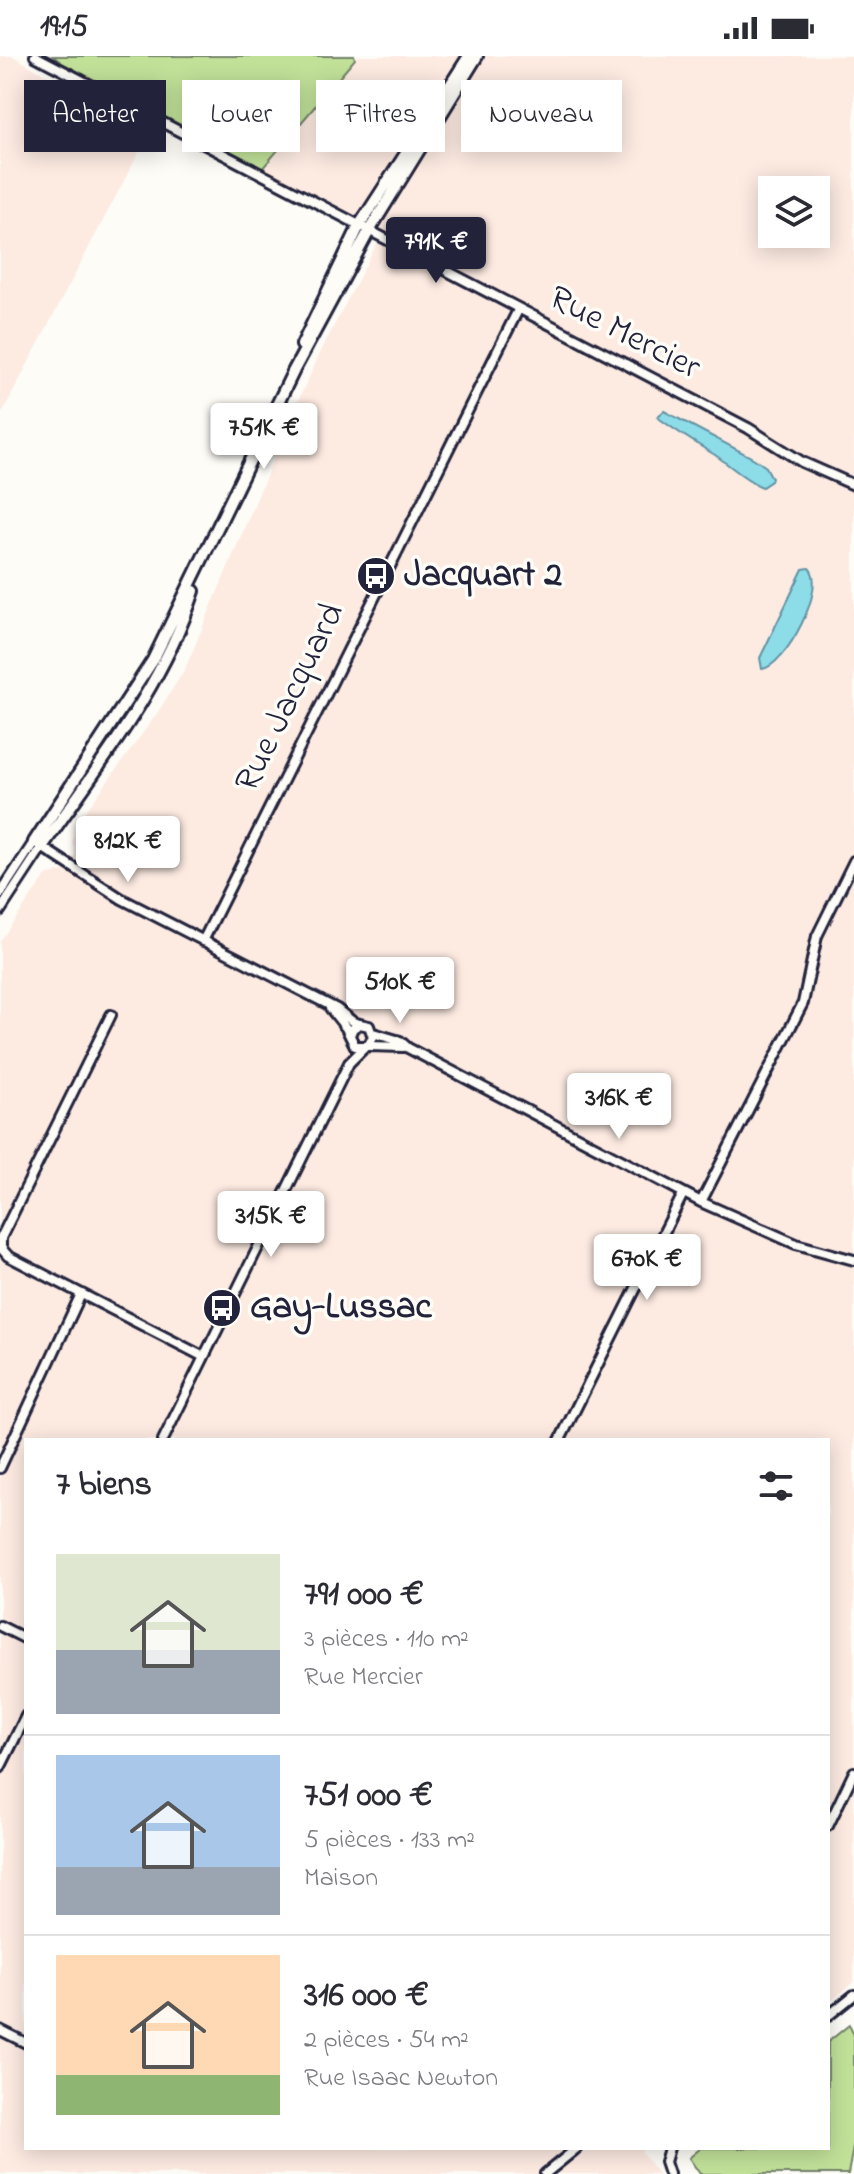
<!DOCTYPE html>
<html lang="fr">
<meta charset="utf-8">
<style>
body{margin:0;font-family:"Indie Flower",sans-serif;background:#f2f2f3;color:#2b2b33;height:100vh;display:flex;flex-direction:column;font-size:30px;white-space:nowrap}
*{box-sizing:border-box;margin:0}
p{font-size:26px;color:#7c7c81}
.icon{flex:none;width:44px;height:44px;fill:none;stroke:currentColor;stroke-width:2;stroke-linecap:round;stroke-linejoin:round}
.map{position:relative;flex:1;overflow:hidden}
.side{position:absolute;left:24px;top:1382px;width:806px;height:712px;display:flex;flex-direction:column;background:#fff;border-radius:0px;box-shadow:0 4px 20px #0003}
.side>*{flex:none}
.top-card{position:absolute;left:24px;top:24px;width:806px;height:72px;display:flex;gap:16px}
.controls{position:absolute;left:758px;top:120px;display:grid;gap:16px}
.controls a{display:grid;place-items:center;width:72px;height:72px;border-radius:0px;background:#fff;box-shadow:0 4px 20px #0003;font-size:40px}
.price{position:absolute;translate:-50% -68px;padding:0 18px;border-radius:8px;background:#fff;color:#222;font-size:26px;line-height:52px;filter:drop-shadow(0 2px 4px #0008)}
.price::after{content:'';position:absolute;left:50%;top:48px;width:24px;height:18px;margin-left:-12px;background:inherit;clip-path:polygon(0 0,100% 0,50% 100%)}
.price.on{background:#22223b;color:#fff}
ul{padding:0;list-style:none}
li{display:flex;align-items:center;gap:24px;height:200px;padding:0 32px}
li+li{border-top:2px solid #e1e1e2}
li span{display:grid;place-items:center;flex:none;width:224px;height:160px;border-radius:0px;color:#555}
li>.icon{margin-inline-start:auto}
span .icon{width:96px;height:96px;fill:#fffc;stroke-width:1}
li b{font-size:34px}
h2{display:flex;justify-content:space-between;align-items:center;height:96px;padding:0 32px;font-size:34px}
.chip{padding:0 28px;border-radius:0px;background:#fff;box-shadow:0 4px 20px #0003;font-size:28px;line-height:72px}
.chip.on{background:#22223b;color:#fff}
.status{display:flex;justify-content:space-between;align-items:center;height:56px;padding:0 40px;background:#fff;direction:ltr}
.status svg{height:22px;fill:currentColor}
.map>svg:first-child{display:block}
.built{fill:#fdebe2;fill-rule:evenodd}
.green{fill:#c1e199;stroke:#72826a;stroke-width:2}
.water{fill:#8ddde9;stroke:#6292a3;stroke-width:2}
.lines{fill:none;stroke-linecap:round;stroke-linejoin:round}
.minor-casing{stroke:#22223b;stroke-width:14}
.major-casing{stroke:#22223b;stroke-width:16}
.minor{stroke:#fdfcf7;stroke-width:8}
.major{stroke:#fdfcf7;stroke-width:10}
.labels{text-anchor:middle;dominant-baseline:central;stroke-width:7;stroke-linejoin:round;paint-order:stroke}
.street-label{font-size:36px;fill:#22223b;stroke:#fdfcf7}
.poi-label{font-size:36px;font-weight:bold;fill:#22223b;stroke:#fdfcf7;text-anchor:start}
</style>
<div class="status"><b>19:15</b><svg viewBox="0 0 49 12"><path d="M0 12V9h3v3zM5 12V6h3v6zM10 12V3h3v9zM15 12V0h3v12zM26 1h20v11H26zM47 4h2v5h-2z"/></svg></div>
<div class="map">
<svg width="854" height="2118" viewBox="0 0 854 2118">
<rect width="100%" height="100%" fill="#fdfcf7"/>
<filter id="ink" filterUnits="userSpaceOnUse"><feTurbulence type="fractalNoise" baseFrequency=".0125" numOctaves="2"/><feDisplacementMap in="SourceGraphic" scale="16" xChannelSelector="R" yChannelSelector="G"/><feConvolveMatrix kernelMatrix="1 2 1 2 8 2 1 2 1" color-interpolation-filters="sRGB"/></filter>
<g filter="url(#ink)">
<!-- built -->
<path class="built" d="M0 0H13L148 79 0 361Z
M354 0H854V1926L828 1948V1384H26V2092H645L641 2095 658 2118H0V885L46 820 63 815 76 798 72 786 78 766 156 659 185 613 297 347 324 289 384 174 262 113 354 3ZM772 134H816V178H772Z"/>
<!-- green -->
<path class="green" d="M53 0H354L355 3 262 113 62 7Z
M849 1969 854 1979V2086L848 2118H700L689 2102 701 2092H828V1986Z"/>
<!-- water -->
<path class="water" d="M664 355 753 402 766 411 772 422 771 425 762 431C744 423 731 410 715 399 695 387 676 375 657 361Z
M809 512C828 530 785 611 762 613L760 602 803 513Z"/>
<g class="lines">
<!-- minor casing -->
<g class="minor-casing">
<path id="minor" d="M35 0 748 372 802 406 854 429
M0 838 34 786 122 843 337 953 353 966 360 968
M0 855 42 791
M203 885 518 254
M330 952 346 972 355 990H368L373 981 369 970 360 968 353 972 350 979
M111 959 1 1182V1192L8 1200 204 1301
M373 977 400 985 408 992 701 1146 796 1188 854 1204
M369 990 403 991
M701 1146 803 947 817 880 854 805
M163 1384 349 1007 364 992
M560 1384 683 1138
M0 1412 81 1238
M0 1570 26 1583
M0 1712 26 1660
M828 1770 854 1716
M828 1960 854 1939
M0 1974 26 1987
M545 2118 577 2092
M669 2118 665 2106 669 2092"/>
</g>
<!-- major casing -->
<g class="major-casing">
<path id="major" d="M302 289 359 170 469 0
M34 786 153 604 294 314 369 175 477 0
M42 791C98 710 163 630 194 535"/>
</g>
<!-- minor -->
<use href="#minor" class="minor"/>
<!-- major -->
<use href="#major" class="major"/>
</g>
</g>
<!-- icons -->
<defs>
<g id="bus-disc" transform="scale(2)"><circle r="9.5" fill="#22223b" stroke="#fdfcf7"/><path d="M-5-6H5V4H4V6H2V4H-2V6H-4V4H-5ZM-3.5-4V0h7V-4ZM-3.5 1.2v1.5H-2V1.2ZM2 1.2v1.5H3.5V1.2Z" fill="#fff"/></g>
</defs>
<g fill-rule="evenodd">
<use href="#bus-disc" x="376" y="520"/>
<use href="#bus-disc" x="222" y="1252"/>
</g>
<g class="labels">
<!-- street labels -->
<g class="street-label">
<text transform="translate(624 278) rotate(27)">Rue Mercier</text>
<text transform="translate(291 642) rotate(-64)">Rue Jacquard</text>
</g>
<!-- poi labels -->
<g class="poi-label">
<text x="404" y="520">Jacquart 2</text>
<text x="250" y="1252">Gay-Lussac</text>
</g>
</g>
</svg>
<div class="controls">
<a><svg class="icon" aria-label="layers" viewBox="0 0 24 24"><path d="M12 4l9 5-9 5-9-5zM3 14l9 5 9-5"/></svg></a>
</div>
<b class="price on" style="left:436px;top:229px">791K €</b>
<b class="price" style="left:264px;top:415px">751K €</b>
<b class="price" style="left:128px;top:828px">812K €</b>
<b class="price" style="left:400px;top:969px">510K €</b>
<b class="price" style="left:619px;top:1085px">316K €</b>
<b class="price" style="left:271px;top:1203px">315K €</b>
<b class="price" style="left:647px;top:1246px">670K €</b>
<div class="top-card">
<a class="chip on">Acheter</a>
<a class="chip">Louer</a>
<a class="chip">Filtres</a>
<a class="chip">Nouveau</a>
</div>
<section class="side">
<h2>7 biens<svg class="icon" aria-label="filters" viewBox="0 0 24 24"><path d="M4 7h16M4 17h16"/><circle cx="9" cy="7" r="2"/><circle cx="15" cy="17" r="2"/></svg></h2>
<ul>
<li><span style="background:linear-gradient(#dfe7d0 60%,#9aa5b1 0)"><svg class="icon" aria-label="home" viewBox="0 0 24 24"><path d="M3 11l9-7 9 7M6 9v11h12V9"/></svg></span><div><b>791 000 €</b><p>3 pièces · 110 m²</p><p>Rue Mercier</p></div></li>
<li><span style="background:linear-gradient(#a9c7e8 70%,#9aa5b1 0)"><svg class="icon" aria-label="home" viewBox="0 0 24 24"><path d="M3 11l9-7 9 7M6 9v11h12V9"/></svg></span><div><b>751 000 €</b><p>5 pièces · 133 m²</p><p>Maison</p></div></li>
<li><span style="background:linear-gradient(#ffd9b3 75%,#8fb573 0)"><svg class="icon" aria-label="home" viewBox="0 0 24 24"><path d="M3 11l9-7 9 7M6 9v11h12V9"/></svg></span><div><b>316 000 €</b><p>2 pièces · 54 m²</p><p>Rue Isaac Newton</p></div></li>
</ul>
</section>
</div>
